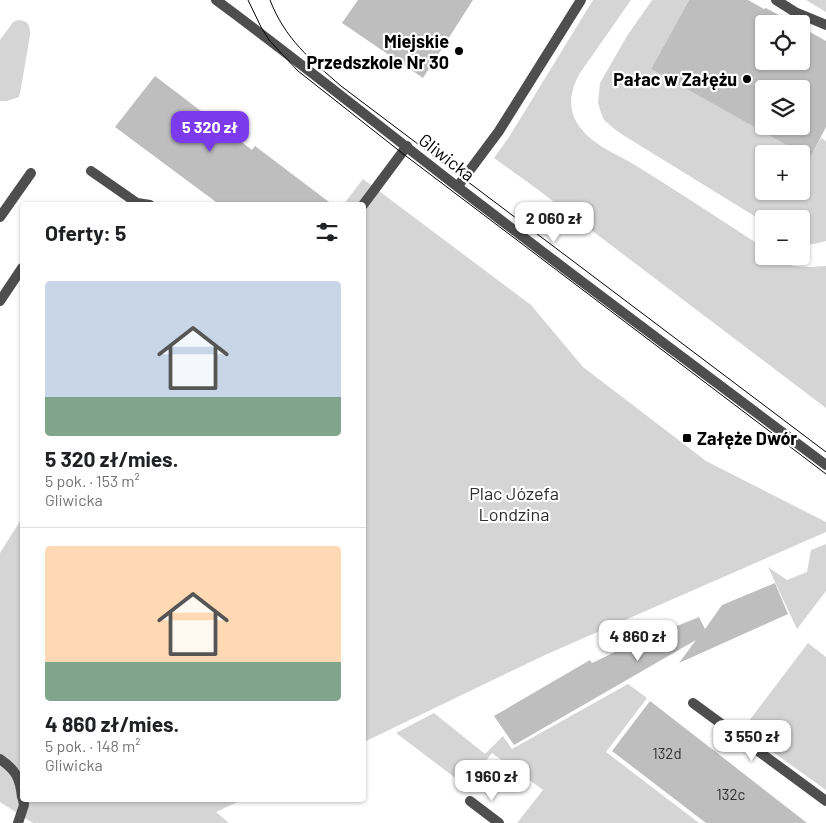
<!DOCTYPE html>
<html lang="pl">
<meta charset="utf-8">
<style>
body{margin:0;font-family:Barlow,sans-serif;background:#f2f2f2;color:#202124;height:100vh;display:flex;flex-direction:column;font-size:19px;white-space:nowrap}
*{box-sizing:border-box;margin:0}
p{font-size:16px;color:#757577}
.icon{flex:none;width:28px;height:28px;fill:none;stroke:currentColor;stroke-width:2;stroke-linecap:round;stroke-linejoin:round}
.map{position:relative;flex:1;overflow:hidden}
.panel{position:absolute;left:20px;top:202px;width:346px;height:600px;display:flex;flex-direction:column;background:#fff;border-radius:5px;box-shadow:0 1px 4px #0004}
.panel>*{flex:none}
.fabs{position:absolute;left:755px;top:15px;display:grid;gap:10px}
.fabs a{display:grid;place-items:center;width:55px;height:55px;border-radius:5px;background:#fff;box-shadow:0 1px 4px #0004;font-size:25px}
.price{position:absolute;translate:-50% -42px;padding:0 11px;border-radius:10px;background:#fff;color:#222;font-size:16px;line-height:32px;filter:drop-shadow(0 1px 2px #0008)}
.price::after{content:'';position:absolute;left:50%;top:30px;width:15px;height:11px;margin-left:-8px;background:inherit;clip-path:polygon(0 0,100% 0,50% 100%)}
.price.on{background:#7c3aed;color:#fff}
ul{padding:0;list-style:none}
li{display:grid;align-content:center;gap:10px;height:265px;padding:0 25px}
li+li{border-top:1px solid #e0e0e0}
li span{display:grid;place-items:center;height:155px;border-radius:5px;color:#555}
li>.icon{margin-inline-start:auto}
span .icon{width:90px;height:90px;fill:#fffc;stroke-width:1}
li b{font-size:21px}
h2{display:flex;justify-content:space-between;align-items:center;height:60px;padding:0 25px;font-size:21px}
.map>svg:first-child{display:block}
.green{fill:#d5d5d5;fill-rule:evenodd}
.building{fill:#bebebe;fill-rule:evenodd}
.lines{fill:none;stroke-linecap:round;stroke-linejoin:round}
.service{stroke:#4e4e4e;stroke-width:10}
.minor{stroke:#4e4e4e;stroke-width:10}
.tertiary{stroke:#4e4e4e;stroke-width:10}
.tram{stroke:#000;stroke-width:1}
.poi-dot{fill:#000;stroke:#fff;stroke-width:2}
.labels{text-anchor:middle;dominant-baseline:central;stroke-width:4.5;stroke-linejoin:round;paint-order:stroke}
.number-label{font-size:15px;fill:#303030}
.poi-label{font-size:18px;font-weight:bold;fill:#000;stroke:#fff;text-anchor:end}
.street-label{font-size:18px;fill:#000;stroke:#fff}
.park-label{font-size:18px;fill:#2c2c2c;stroke:#fff}
</style>
<div class="map">
<svg width="826" height="823" viewBox="0 0 826 823">
<rect width="100%" height="100%" fill="#fff"/>
<!-- green -->
<path class="green" d="M593 0H631L580 73C571 89 567 106 577 123 590 144 615 153 635 165 679 192 721 220 764 248V256H777L793 266 810 267 826 266V408L537 189 494 158 509 137Z
M652 0H689L651 69 810 157 821 138 826 141V241L814 244H801V219H764V222L623 135 612 127 604 120 601 113 598 103 600 83 627 36ZM764 154H801V191H764Z
M806 0H826V12Z
M18 20C28 21 30 24 30 35L21 88 19 97 7 101H0V40L13 22Z
M363 179 531 305 583 367 706 461 826 522V532L545 655 364 742V205H343Z
M22 518V800H242L216 812 229 823H33L0 802V553Z
M826 544V591L797 629 768 567 787 580 807 572 811 550Z
M808 643 826 657V790L742 730Z
M628 684 647 698 606 752 699 823H517L543 790 492 753 466 786 396 733 434 713 485 754 503 736 512 749Z"/>
<!-- building -->
<path class="building" d="M358 0H473L423 78 342 23Z
M689 0H748L764 9 766 8 795 24H764V61H801V27L826 41V127L810 158 651 69ZM764 89H801V126H764Z
M155 76 252 150 255 146 333 205H220L115 127Z
M775 583 788 614 679 663 696 640 514 745 494 716 590 660 592 663 630 645 699 617 705 629 722 605Z
M650 701 721 756 807 823H706L612 751Z"/>
<g class="lines">
<!-- service -->
<path class="service" d="M776 0 795 12 826 25
M91 171 137 203 150 205
M458 186 499 131 581 0
M363 205 407 146
M0 217 31 173
M0 301 22 268
M0 759C16 770 20 778 22 797
M18 823 24 805 23 800"/>
<!-- minor -->
<path class="minor" d="M693 703 826 801
M470 801 499 823"/>
<!-- tertiary -->
<path class="tertiary" d="M216 0C303 64 386 132 472 198 589 288 708 376 826 465"/>
<!-- tram -->
<path class="tram" d="M248 0 261 27 269 40 298 71 402 153 826 474
M270 0C285 39 310 59 341 86L826 452"/>
</g>
<!-- markers -->
<g class="poi-dot">
<circle cx="459" cy="51" r="5"/>
<circle cx="747" cy="79" r="5"/>
<rect x="682" y="433" width="10" height="10" rx="2.5"/>
</g>
<g class="labels">
<!-- number labels -->
<g class="number-label">
<text x="667" y="753">132d</text>
<text x="731" y="794">132c</text>
</g>
<!-- poi labels -->
<g class="poi-label">
<text x="449" y="41">Miejskie<tspan x="449" dy="21">Przedszkole Nr 30</tspan></text>
<text x="737" y="79">Pałac w Załężu</text>
<text x="697" y="438" text-anchor="start">Załęże Dwór</text>
</g>
<!-- street labels -->
<g class="street-label">
<text transform="translate(447 157) rotate(38)">Gliwicka</text>
</g>
<!-- park labels -->
<g class="park-label">
<text x="514" y="493">Plac Józefa<tspan x="514" dy="21">Londzina</tspan></text>
</g>
</g>
</svg>
<div class="fabs">
<a><svg class="icon" aria-label="locate" viewBox="0 0 24 24"><circle cx="12" cy="12" r="6"/><path d="M12 2v4M12 18v4M2 12h4M18 12h4"/></svg></a>
<a><svg class="icon" aria-label="layers" viewBox="0 0 24 24"><path d="M12 4l9 5-9 5-9-5zM3 14l9 5 9-5"/></svg></a>
<a>+</a>
<a>−</a>
</div>
<b class="price on" style="left:210px;top:153px">5 320 zł</b>
<b class="price" style="left:554px;top:244px">2 060 zł</b>
<b class="price" style="left:638px;top:662px">4 860 zł</b>
<b class="price" style="left:752px;top:762px">3 550 zł</b>
<b class="price" style="left:492px;top:802px">1 960 zł</b>
<section class="panel">
<h2>Oferty: 5<svg class="icon" aria-label="filters" viewBox="0 0 24 24"><path d="M4 7h16M4 17h16"/><circle cx="9" cy="7" r="2"/><circle cx="15" cy="17" r="2"/></svg></h2>
<ul>
<li><span style="background:linear-gradient(#c9d6e8 75%,#7fa58c 0)"><svg class="icon" aria-label="home" viewBox="0 0 24 24"><path d="M3 11l9-7 9 7M6 9v11h12V9"/></svg></span><div><b>5 320 zł/mies.</b><p>5 pok. · 153 m²</p><p>Gliwicka</p></div></li>
<li><span style="background:linear-gradient(#ffd9b3 75%,#7fa58c 0)"><svg class="icon" aria-label="home" viewBox="0 0 24 24"><path d="M3 11l9-7 9 7M6 9v11h12V9"/></svg></span><div><b>4 860 zł/mies.</b><p>5 pok. · 148 m²</p><p>Gliwicka</p></div></li>
</ul>
</section>
</div>
